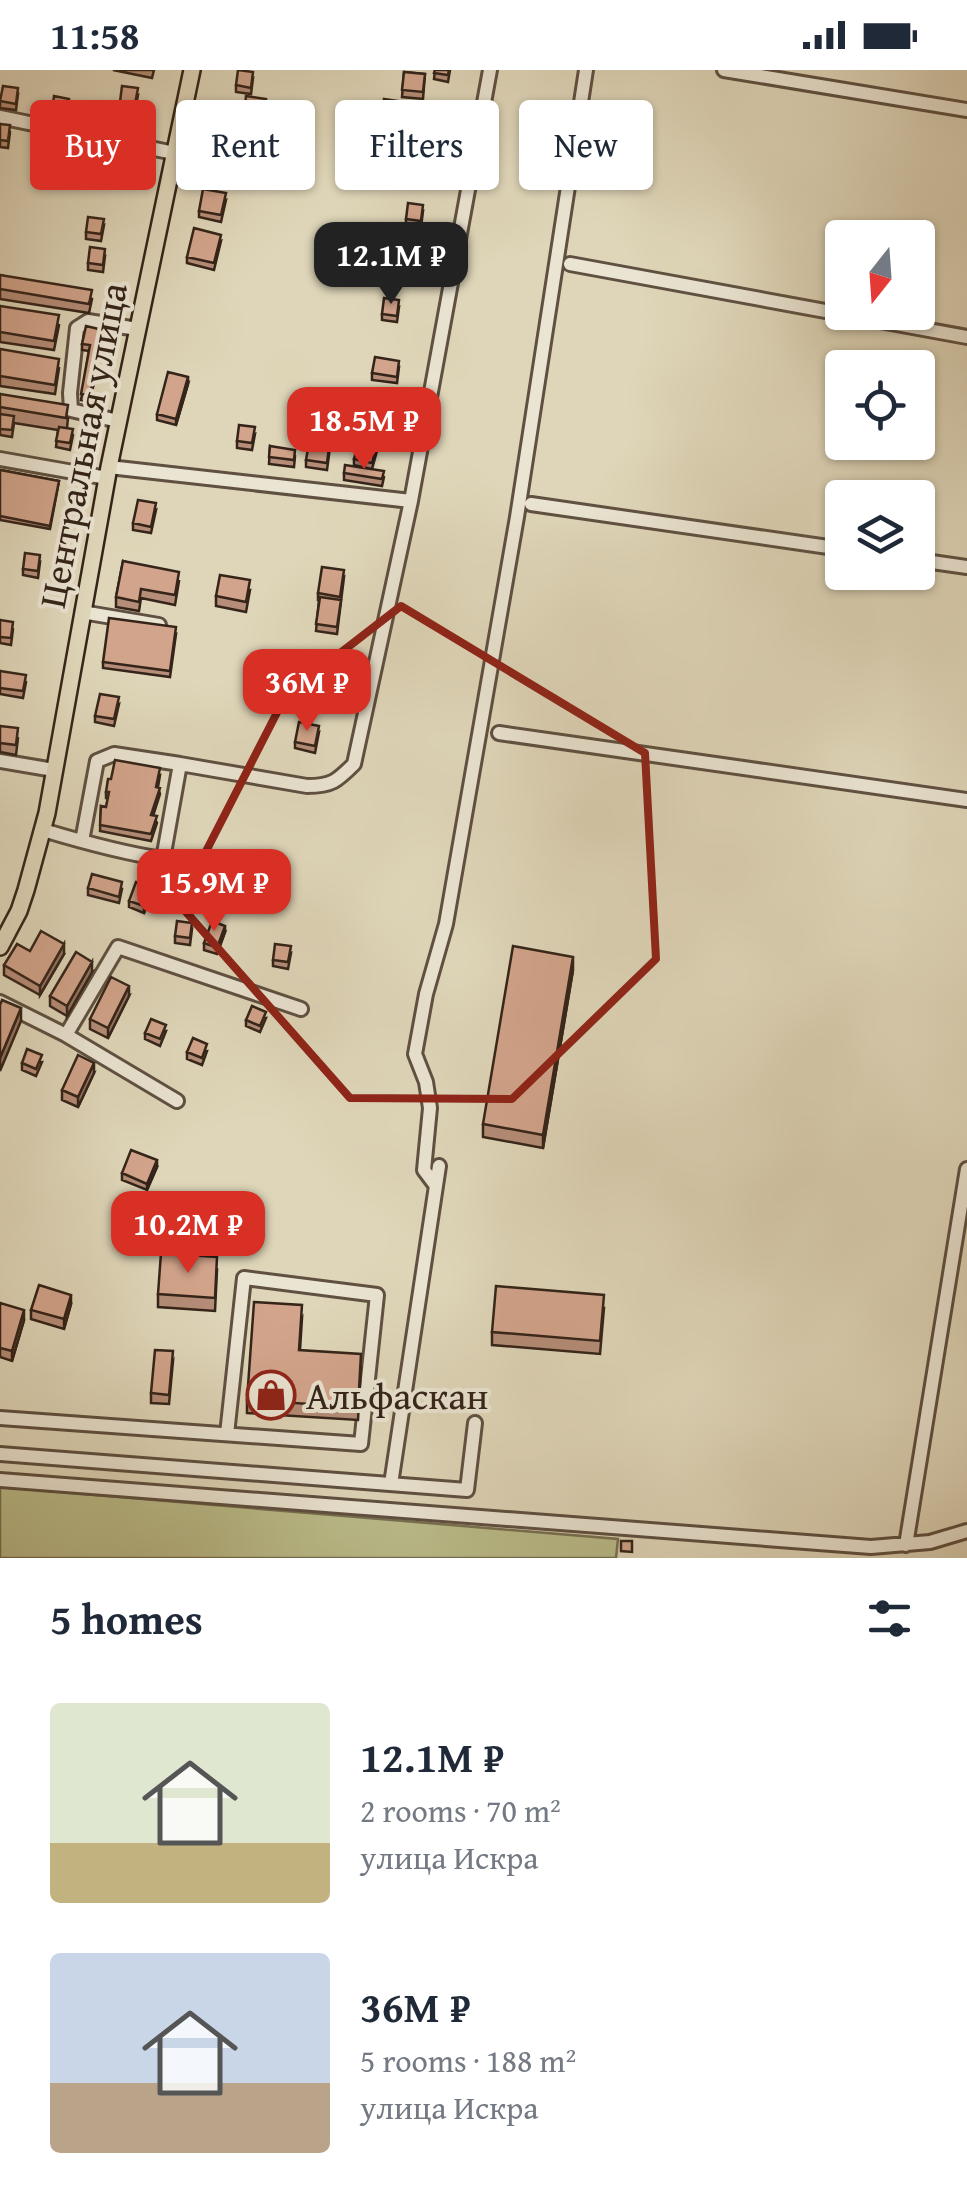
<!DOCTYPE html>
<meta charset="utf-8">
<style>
body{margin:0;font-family:"Gentium Book Plus",serif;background:#f6f6f7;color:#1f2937;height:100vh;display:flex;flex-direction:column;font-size:38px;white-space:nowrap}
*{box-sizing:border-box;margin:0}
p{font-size:32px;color:#747a83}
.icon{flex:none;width:55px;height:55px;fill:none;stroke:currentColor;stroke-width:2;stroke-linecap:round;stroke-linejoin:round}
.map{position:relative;height:1488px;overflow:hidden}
.sheet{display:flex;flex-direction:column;background:#fff;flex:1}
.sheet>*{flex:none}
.top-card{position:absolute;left:30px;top:30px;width:908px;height:90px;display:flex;gap:20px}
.needle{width:65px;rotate:197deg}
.fabs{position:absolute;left:825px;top:150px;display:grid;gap:20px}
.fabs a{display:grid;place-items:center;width:110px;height:110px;border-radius:10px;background:#fff;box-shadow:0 2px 8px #0004;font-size:50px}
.price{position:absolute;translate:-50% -85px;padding:0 22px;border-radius:20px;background:#d93025;color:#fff;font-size:32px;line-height:65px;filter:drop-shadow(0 2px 5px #0008)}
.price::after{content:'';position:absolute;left:50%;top:60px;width:30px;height:22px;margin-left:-15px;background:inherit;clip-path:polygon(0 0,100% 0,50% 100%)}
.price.selected{background:#222;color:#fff}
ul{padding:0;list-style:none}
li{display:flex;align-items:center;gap:30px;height:250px;padding:0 50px}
li span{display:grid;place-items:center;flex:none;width:280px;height:200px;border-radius:10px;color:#555}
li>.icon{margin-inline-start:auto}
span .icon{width:120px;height:120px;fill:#fffc;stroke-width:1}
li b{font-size:42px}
h2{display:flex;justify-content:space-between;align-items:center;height:120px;padding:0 50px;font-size:42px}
.pill{padding:0 35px;border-radius:10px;background:#fff;box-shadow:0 2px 8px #0004;font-size:35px;line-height:90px}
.pill.selected{background:#d93025;color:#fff}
.status{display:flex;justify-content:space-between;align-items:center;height:70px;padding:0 50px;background:#fff;direction:ltr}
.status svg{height:28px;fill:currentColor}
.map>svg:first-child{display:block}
.green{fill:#babc8a;stroke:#777052;stroke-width:2.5}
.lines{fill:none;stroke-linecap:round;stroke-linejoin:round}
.minor-casing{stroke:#5f5041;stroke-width:18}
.major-casing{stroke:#342419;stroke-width:20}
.minor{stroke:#eae4d2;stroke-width:12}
.major{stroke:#dfd6b9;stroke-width:15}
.wall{fill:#b58d78;stroke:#342419;stroke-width:2.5}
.shaded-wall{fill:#937361;stroke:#342419;stroke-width:2.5}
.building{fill:#d2a48b;stroke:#342419;stroke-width:2.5}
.marked{fill:none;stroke:#8f2418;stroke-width:8;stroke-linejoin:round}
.labels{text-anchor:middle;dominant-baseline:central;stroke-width:8;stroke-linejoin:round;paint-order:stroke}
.street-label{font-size:38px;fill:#342419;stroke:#eae4d2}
.poi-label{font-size:38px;fill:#342419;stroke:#eae4d2;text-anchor:start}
</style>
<div class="status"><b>11:58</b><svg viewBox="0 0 49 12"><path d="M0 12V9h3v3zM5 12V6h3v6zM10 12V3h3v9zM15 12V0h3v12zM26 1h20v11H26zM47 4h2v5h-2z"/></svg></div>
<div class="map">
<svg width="967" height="1488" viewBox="0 0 967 1488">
<rect width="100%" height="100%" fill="#dfd6b9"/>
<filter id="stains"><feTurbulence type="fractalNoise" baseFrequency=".002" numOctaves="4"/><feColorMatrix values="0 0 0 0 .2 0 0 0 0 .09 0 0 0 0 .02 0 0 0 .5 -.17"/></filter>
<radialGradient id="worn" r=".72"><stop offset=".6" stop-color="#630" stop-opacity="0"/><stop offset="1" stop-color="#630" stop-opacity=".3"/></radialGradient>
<!-- green -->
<path class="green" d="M0 1417 618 1469 616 1488H0Z"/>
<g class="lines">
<!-- minor casing -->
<g class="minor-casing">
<path id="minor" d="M724 0 967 40
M0 47 174 83
M570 194 967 267
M118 351 71 340 70 323 77 258 88 251 137 259
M0 389 107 408
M109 397 411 431
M531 434 842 479
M918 490 967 497
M82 542 159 555
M499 663 967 730
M0 691 54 700
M180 694 307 716C332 716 337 711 354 694L411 431 490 0
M43 760C83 772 122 783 163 789L180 694 114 684 97 691 82 771
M0 932 66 965 177 1031
M66 965 118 877 301 939
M436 1116 424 1100 430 1038 426 1012 415 984 426 924 446 854 517 447 586 0
M0 1348 361 1374 377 1225 244 1208 227 1364
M0 1384 467 1420 475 1353
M0 1410 871 1477 930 1472 967 1461
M391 1414 439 1096
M906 1475 967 1099"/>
</g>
<!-- major casing -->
<g class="major-casing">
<path id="major" d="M0 877 19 841 26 820 47 743 109 397 192 0"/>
</g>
<!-- minor -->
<use href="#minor" class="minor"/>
<!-- major -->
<use href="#major" class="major"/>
</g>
<!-- wall -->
<path class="wall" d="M113 0H154L152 8Z
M435 0H450L448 12 434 9Z
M404 2 425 4 423 29 402 27Z
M253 8 251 24 236 22V15Z
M18 24 16 40 0 38V31Z
M138 25 135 41 120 38V32Z
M69 35 67 51 52 49V42Z
M266 36 263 56 244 53V47Z
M398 38 394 64 380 61V55Z
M0 54 10 62 8 78 0 77Z
M231 81 229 97 213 95V88Z
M429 96 427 111 412 109V103Z
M117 99 114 115 99 113V106Z
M226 130 221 152 199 147V141Z
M423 141 421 157 406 155V149Z
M104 155 101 171 86 169V162Z
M221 171 214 200 187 193V187Z
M414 185 412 201 397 199V193Z
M105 186 103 202 88 200V193Z
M0 205 92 229 89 243 0 229Z
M0 236 59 255 54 280 0 272Z
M399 237 397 252 382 250V244Z
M103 266 90 332 81 330 89 281 82 280V274Z
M0 279 59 298 55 324 0 316Z
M399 297 397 313 372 310V303Z
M188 314 176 355 157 350V344Z
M0 324 68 348 67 358 73 365 70 380 56 377 58 360 14 353 12 367 0 365Z
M255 364 252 380 237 378V371Z
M270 376 295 386 294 397 269 394Z
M330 377 327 400 306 397V390Z
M377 381 372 399 384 407 382 416 344 410V403L371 399 354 395V389Z
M0 400 59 411 50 459 0 450Z
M156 440 151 463 133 460V453Z
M123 491 179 511 175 535 141 528 139 541 116 537V527Z
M40 492 38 508 23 505V499Z
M344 507 337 564 316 561 319 530H318V523Z
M250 520 246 542 216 536V526Z
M0 550 13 559 11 575 0 573Z
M176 564 170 607 103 598V592Z
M0 601 26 612 23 628 0 624Z
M327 608 324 633 284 629V622Z
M119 634 114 656 95 652V646Z
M0 656 18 668 16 685 0 682Z
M319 662 315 683 295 678V672Z
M160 705 158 717 160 724 153 746 157 753 151 771 100 761 101 736 106 737 108 728H106V722Z
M88 818 122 819 119 833 88 825Z
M151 824 144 843 129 837V831Z
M192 859 190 875 175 873V866Z
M225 862 217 884 204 880V873Z
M30 881 64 884 40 925 4 905V895Z
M291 883 288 899 273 896V890Z
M573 900 543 1078 483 1067V1054Z
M92 902 67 946 50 936V926Z
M129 926 108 968 90 959V949Z
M266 948 260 962 246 956V950Z
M166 961 160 976 145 969V963Z
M207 981 202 995 187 989V982Z
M42 992 36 1006 22 1000V993Z
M94 1003 78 1037 62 1030V1020Z
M157 1097 147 1120 122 1110V1103Z
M217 1200 215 1241 158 1237V1224Z
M0 1233 24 1250 12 1291 0 1287Z
M71 1234 64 1259 31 1249V1240Z
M604 1238 600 1284 492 1275V1262Z
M302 1248 300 1280 361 1297 358 1350 247 1343V1330Z
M173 1291 169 1334 151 1333V1323Z"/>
<!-- shaded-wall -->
<path class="shaded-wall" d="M103 260V266L90 332V325Z
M188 307V314L176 355V349Z
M151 817V824L144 843V836Z
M225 856V862L217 884V878Z
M64 874V884L40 925V916Z
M573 887V900L543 1078V1065Z
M92 892V902L67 946V936Z
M129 916V926L108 968V958Z
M21 938V951L0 1001V988Z
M94 993V1003L78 1037V1027Z
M157 1090V1097L147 1120V1114Z
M71 1225V1234L64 1259V1249Z
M24 1240V1250L12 1291V1281Z"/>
<!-- building -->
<path class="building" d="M238 0 253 2 251 18 236 15Z
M435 0H449L448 5 434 3Z
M404 2 425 4 423 22 402 20Z
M3 16 18 18 16 34 0 31Z
M122 16 138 18 135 34 120 32Z
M54 26 69 29 67 44 52 42Z
M246 26 266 29 263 49 244 47Z
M384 29 398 31 394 57 380 55Z
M0 54 10 55 8 71 0 70Z
M216 73 231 75 229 91 213 88Z
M414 87 429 89 427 105 412 103Z
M101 91 117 93 114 109 99 106Z
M203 119 226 123 221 145 199 141Z
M408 133 423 135 421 151 406 149Z
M88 147 104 149 101 164 86 162Z
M194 158 221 165 214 193 187 187Z
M90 177 105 179 103 195 88 193Z
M399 177 414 179 412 195 397 193Z
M0 205 92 220 89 234 0 219Z
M384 228 399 230 397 246 382 244Z
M0 236 59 245 54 271 0 262Z
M86 256 103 260 90 325 81 324 90 275 82 274Z
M0 279 59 289 55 315 0 306Z
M375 287 399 291 397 307 372 303Z
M168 302 188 307 176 349 157 344Z
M0 324 68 335 66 348 0 337Z
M0 344 14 346 12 360 0 359Z
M239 355 255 357 252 373 237 371Z
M59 357 73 359 70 373 56 371Z
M310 367 330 370 327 393 306 390Z
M359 370 377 374 372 393 354 389Z
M270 376 295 380 294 390 269 387Z
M345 395 384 401 382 409 344 403Z
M0 400 59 411 50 456 0 446Z
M138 430 156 433 151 457 133 453Z
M25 483 40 485 38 501 23 499Z
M123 491 179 502 175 525 141 519 139 532 116 527Z
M322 497 344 500 340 527 318 523Z
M220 505 250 510 246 532 216 526Z
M320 527 341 530 337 557 316 554Z
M109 548 176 557 170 601 103 592Z
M0 550 13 552 11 568 0 567Z
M287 597 327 601 324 627 284 622Z
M0 601 26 605 23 621 0 618Z
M100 624 119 627 114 649 95 646Z
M299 652 319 656 315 676 295 672Z
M0 656 18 658 16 675 0 673Z
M115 690 160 698 156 717 160 718 151 745 157 746 151 764 100 755 101 736 106 737 109 722H106L108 709H111Z
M92 804 122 812 119 827 88 818Z
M136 812 151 817 144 836 129 831Z
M177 851 192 853 190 868 175 866Z
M212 851 225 856 217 878 204 873Z
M41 861 64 874 40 916 4 895 17 874 30 881Z
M275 874 291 876 288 892 273 890Z
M513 876 573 887 543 1065 483 1054Z
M76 882 92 892 67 936 50 926Z
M111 907 129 916 108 958 90 949Z
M2 930 21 938 0 988V935Z
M252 936 266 942 260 956 246 950Z
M151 949 166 955 160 969 145 963Z
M193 968 207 974 202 988 187 982Z
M27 979 42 985 36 999 22 993Z
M78 985 94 993 78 1027 62 1020Z
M131 1080 157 1090 147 1114 122 1103Z
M161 1183 217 1187 215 1228 158 1224Z
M39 1215 71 1225 64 1249 31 1240Z
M496 1216 604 1225 600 1271 492 1262Z
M254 1232 302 1235 299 1280 361 1284 358 1337 247 1330Z
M0 1233 24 1240 12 1281 0 1278Z
M155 1280 173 1281 169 1325 151 1323Z
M621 1471H632V1482L621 1481Z"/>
<!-- marked area -->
<path class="marked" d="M401 536 645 683 656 889 512 1029 350 1028 179 834 286 625Z"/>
<!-- icons -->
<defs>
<g id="shop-ring" transform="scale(2.5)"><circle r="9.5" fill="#eae4d2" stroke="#8f2418" stroke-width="1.5"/><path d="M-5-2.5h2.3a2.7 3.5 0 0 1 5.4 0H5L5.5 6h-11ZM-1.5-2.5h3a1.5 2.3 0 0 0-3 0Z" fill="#8f2418"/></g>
</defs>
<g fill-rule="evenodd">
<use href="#shop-ring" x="271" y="1325"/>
</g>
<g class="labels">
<!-- street labels -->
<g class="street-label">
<text transform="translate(82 375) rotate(-79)">Центральная улица</text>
</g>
<!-- poi labels -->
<g class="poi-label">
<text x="306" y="1325">Альфаскан</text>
</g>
</g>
<rect width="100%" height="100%" filter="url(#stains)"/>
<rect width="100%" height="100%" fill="url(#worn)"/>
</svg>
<div class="fabs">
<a><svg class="needle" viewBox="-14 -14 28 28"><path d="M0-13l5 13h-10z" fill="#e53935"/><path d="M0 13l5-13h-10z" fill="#747a83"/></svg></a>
<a><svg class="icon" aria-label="locate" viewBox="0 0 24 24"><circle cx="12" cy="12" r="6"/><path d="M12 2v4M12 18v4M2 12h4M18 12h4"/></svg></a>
<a><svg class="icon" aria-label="layers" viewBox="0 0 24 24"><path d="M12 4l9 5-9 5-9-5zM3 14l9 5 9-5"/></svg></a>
</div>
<b class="price selected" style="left:391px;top:237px">12.1M ₽</b>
<b class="price" style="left:364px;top:402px">18.5M ₽</b>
<b class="price" style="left:307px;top:664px">36M ₽</b>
<b class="price" style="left:214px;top:864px">15.9M ₽</b>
<b class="price" style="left:188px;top:1206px">10.2M ₽</b>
<div class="top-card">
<a class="pill selected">Buy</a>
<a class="pill">Rent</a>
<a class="pill">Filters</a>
<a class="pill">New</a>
</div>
</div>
<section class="sheet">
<h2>5 homes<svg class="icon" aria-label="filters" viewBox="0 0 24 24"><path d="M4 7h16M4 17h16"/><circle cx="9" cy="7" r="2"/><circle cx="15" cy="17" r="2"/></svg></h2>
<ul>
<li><span style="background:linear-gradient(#dfe7d0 70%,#c2b280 0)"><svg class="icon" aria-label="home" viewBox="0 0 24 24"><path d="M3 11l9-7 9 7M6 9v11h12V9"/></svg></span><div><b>12.1M ₽</b><p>2 rooms · 70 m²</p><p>улица Искра</p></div></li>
<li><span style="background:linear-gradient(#c9d6e8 65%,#b9a48a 0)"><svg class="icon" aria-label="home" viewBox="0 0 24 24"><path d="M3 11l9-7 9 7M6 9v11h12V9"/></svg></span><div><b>36M ₽</b><p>5 rooms · 188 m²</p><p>улица Искра</p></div></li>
</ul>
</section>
